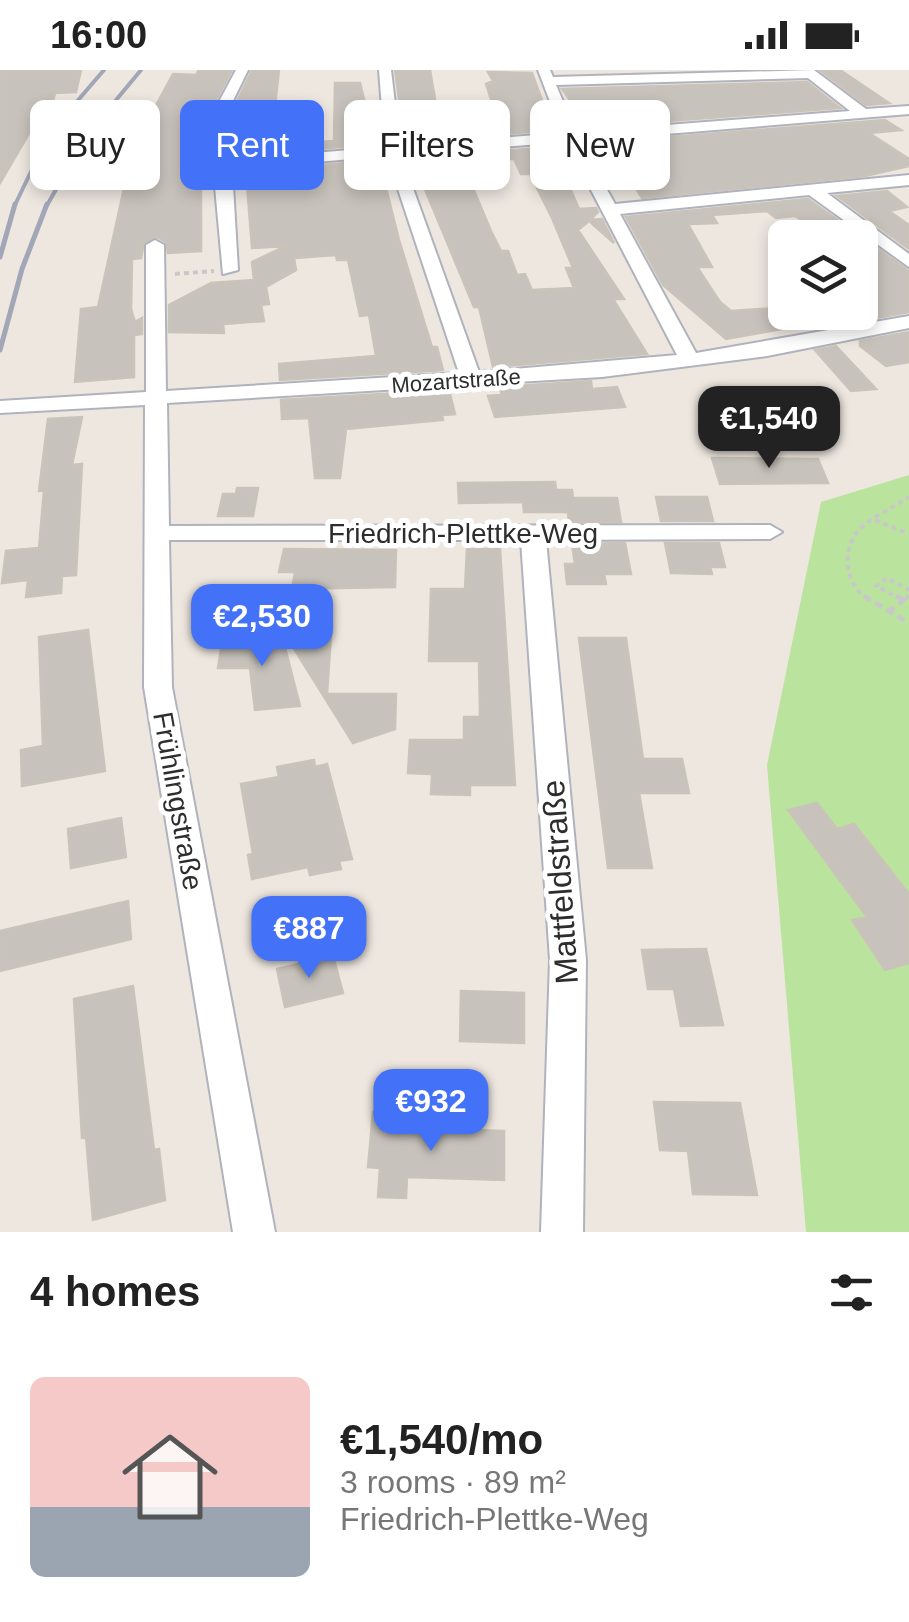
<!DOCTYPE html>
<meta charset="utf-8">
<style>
body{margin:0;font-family:Helvetica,sans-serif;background:#f6f6f6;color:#222;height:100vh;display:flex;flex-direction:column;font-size:38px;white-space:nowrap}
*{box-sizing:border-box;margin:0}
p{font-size:32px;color:#767676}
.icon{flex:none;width:55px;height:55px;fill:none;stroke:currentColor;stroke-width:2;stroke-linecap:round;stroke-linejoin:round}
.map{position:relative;height:1162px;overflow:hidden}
.details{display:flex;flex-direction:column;background:#fff;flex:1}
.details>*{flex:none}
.top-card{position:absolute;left:30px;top:30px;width:850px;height:90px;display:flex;gap:20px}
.buttons{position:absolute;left:768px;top:150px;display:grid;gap:20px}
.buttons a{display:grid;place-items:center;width:110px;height:110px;border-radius:15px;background:#fff;box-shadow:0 5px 15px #0003;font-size:50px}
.price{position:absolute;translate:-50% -85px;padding:0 22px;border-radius:20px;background:#4372f8;color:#fff;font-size:32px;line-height:65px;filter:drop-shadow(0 2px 5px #0008)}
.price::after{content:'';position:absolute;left:50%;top:60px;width:30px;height:22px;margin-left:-15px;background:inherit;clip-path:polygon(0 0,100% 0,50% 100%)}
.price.active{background:#222;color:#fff}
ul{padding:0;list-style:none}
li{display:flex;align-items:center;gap:30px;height:250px;padding:0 30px}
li+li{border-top:2px solid #e0e0e0}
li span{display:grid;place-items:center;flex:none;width:280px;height:200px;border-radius:15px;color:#555}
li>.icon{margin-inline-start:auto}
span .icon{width:120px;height:120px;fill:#fffc;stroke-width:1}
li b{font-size:42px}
h2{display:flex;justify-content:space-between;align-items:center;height:120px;padding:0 30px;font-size:42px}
.chip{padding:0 35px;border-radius:15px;background:#fff;box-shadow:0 5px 15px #0003;font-size:35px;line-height:90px}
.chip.active{background:#4372f8;color:#fff}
.status{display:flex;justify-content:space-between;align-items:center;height:70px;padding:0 50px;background:#fff;direction:ltr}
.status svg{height:28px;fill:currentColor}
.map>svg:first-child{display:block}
.green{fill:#bae49e}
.building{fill:#c7c2bb;stroke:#cac3b9;stroke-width:2.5;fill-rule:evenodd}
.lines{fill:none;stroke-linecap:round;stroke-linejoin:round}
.minor-casing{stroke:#b0b3bd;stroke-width:4}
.path-far1{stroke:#c8c8c8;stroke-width:4;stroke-dasharray:5 4;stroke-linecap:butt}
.path{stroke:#c8c8c8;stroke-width:5;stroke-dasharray:8 5;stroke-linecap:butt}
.minor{fill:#fff;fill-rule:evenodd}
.rail-far1{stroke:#a2a7b7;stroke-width:4}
.rail{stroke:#a2a7b7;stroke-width:5}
.labels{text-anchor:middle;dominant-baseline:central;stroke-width:10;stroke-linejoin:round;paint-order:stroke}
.far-street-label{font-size:22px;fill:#2d2d2d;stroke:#fff}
.street-label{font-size:28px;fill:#2d2d2d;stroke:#fff}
.near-street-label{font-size:32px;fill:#2d2d2d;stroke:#fff}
</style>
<div class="status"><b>16:00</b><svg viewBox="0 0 49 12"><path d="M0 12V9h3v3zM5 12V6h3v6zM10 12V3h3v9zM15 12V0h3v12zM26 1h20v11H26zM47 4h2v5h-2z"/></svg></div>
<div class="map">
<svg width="909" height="1162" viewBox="0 0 909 1162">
<rect width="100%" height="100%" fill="#eee7e0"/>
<!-- green -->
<path class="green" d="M909 405V1162H806L767 695 821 432Z"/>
<!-- building -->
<path class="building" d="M0 0H81L76 22 55 23 49 48H38L0 113Z
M199 0H232L211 39 210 54H204L201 62V181L168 183 166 172 157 167 144 172 141 188 132 189 131 239 135 252 142 248V264L134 265V307L75 312 81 239 98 237 123 123 127 96H120L132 53 147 52 173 4 196 5Z
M252 0H279L272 63 276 82 247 85 242 53 233 54 232 42Z
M395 0H430L441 64 502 62 486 14 493 11 488 2 532 3 553 60 405 72Z
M820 0H840L889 33 866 35Z
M807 12 840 38 589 57 562 19Z
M335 13H360L375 74 319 79V72L334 71Z
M885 50 901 60 869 63 909 89V96L865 106 642 128 607 72Z
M552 77 579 139 596 138 598 142 590 150 602 149 614 173 589 151 578 160 624 229H613L647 284 493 297 479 237H474L412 88ZM514 89 521 104H530L552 148 573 198H566L574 218 532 220 525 204 517 205 508 181H501L491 161 461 90Z
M379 90 399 170 432 277H437L443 300 280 310 279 294 376 286 369 245 360 246 348 190H337L336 185 294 188 296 200 266 217 269 234 261 235 264 251 223 254 224 263 169 262V235L211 213 254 210 252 192 286 176 252 178 246 102Z
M887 121 907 137 889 141 909 155V179L837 126Z
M808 129 909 201V242L860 251V168H830L795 146 776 148 767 141 712 145 717 153 688 154 712 197H697L720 232 731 241 776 238 799 256 726 269 663 215 626 147Z
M909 262V292L886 296 860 276V271Z
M836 276 876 319 851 321 815 280Z
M591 311 592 319 617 317 625 337 495 347 488 326 502 325 499 317Z
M449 320 455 344 442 345 443 350 346 359 340 408H315L309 348 282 349 281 330Z
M82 347 72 395 82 394 76 505 62 506 61 523 26 527 28 510 2 513 6 481 39 478 44 420 39 421 48 349Z
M712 388 818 389 828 413 720 414Z
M555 412 556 420H572L573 428H617L621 452H569L568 442H524L523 432 459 433 458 413Z
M237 418H258L253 446H218L223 424H236Z
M656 427H707L713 451H661Z
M625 473 631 504H604L606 514H567L565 494H575L572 474Z
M665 473H719L725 497H710L712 504 671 503Z
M284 479 396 480 395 517 292 519 295 502H279Z
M467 479H500L515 715H470V725L431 724 432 704 408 703 410 670H464V647H480L479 591H429L431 519H465Z
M88 560 105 701 22 716 21 680 43 676 39 567Z
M331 565 327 624H396L395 659 353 673 286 566Z
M223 566H282L300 636 255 640 250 598H218Z
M579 568H626L643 689H682L689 723H639L652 798H608Z
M314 690 315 697 327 694 352 789 339 791 341 799 310 805 308 797 252 809 248 785 253 784 241 714 279 707 277 697Z
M817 733 837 759 854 754 909 824V893L885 900 852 850 867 847 788 740Z
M121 748 126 787 71 798 68 759Z
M128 831 131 869 0 901V861Z
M706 879 723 955 681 956 674 919H648L642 880Z
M333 886 343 923 285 937 277 899Z
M133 916 154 1080 159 1079 165 1130 93 1150 86 1067 82 1068 74 929Z
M461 921 524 923V973L460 971Z
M654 1032 740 1033 757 1125 693 1124 688 1081 660 1080Z
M373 1042 405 1044 404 1058 504 1061V1110L407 1107 406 1128 378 1127 380 1098 368 1097Z"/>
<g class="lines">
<!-- minor casing -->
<g class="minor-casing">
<path id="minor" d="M236 0H248L228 41 231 90 385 77 379 0H391L400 76 562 63 538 0H550L553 7 814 0 866 39 909 36V44L580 71 615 134 909 105V115L827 123 909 184V197L809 125 620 144 696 283 909 246V258L767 286 602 307 167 333 169 456 770 455 782 462 770 469 546 470 586 890 583 1162H541L550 890 521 470H169L172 617 275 1162H233L144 617 145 335 0 343V331L146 322V175L155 170 164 175 166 321 459 303 387 86 232 99 238 200 223 204 213 95 214 41ZM808 8 850 41 576 62 556 15ZM566 72 677 285 479 302 401 85Z"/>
</g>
<!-- path-far1 -->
<path class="path-far1" d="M175 204 214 201
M875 450 909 464
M868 529C845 515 840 478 861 458 874 446 894 437 909 427
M901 529 876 516 887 508 909 520
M905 529 909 526"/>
<!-- path -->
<path class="path" d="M864 526 909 553
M896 526 904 530
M888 542 909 526"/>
<!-- minor -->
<use href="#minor" class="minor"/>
<!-- rail-far1 -->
<path class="rail-far1" d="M14 137 49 64 104 0
M46 137 87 65 141 0"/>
<!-- rail -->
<path class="rail" d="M0 187 15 134
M0 280 22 199 47 134"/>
</g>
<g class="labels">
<!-- far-street labels -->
<g class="far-street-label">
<text transform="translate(456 311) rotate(-4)">Mozartstraße</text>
</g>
<!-- street labels -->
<g class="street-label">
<text x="463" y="463">Friedrich-Plettke-Weg</text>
<text transform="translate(178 731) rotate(80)">Frühlingstraße</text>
</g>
<!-- near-street labels -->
<g class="near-street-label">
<text transform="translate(560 812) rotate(-94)">Mattfeldstraße</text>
</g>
</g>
</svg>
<div class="buttons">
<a><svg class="icon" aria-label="layers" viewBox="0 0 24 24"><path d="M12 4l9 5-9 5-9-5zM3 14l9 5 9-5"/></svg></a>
</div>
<b class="price active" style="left:769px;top:401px">€1,540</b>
<b class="price" style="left:262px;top:599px">€2,530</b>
<b class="price" style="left:309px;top:911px">€887</b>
<b class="price" style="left:431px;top:1084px">€932</b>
<div class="top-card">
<a class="chip">Buy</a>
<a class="chip active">Rent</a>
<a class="chip">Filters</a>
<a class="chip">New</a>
</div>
</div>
<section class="details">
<h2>4 homes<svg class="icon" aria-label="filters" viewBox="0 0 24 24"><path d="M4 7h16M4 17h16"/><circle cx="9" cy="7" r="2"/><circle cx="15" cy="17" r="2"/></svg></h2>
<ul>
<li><span style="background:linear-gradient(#f6c9c9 65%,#9aa5b1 0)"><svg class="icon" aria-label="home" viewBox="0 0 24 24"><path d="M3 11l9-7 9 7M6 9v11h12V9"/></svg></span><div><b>€1,540/mo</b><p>3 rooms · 89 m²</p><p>Friedrich-Plettke-Weg</p></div></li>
</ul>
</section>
